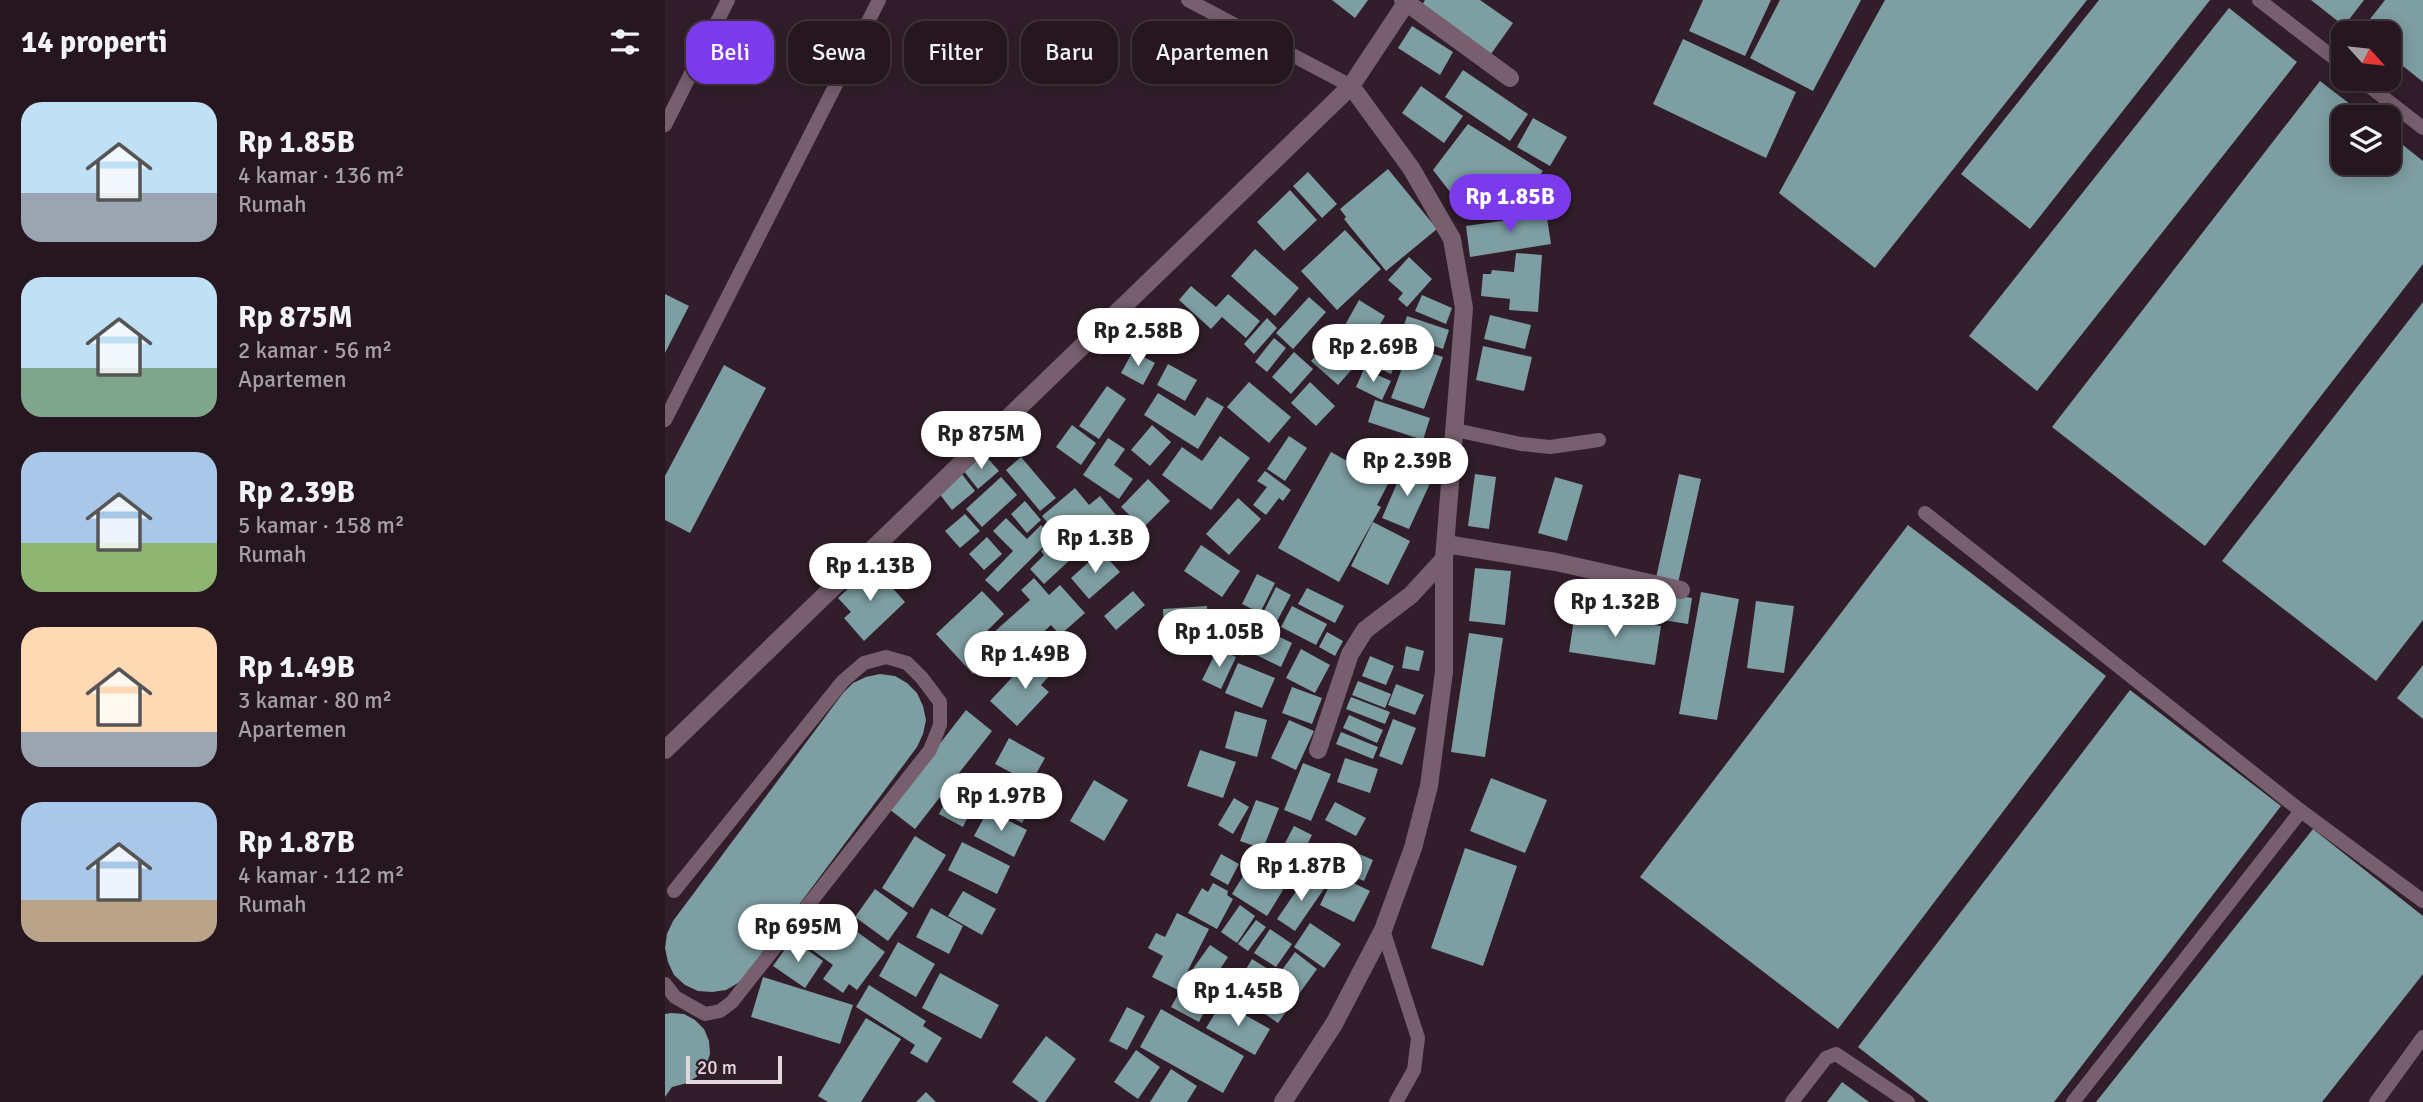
<!DOCTYPE html>
<html lang="id">
<meta charset="utf-8">
<style>
body{margin:0;font-family:Signika,sans-serif;background:#32232d;color:#f1f3f6;height:100vh;display:flex;flex-direction:column;font-size:26px;white-space:nowrap}
*{box-sizing:border-box;margin:0}
p{font-size:23px;color:#a49fa5}
.icon{flex:none;width:38px;height:38px;fill:none;stroke:currentColor;stroke-width:2;stroke-linecap:round;stroke-linejoin:round}
.map{position:relative;flex:1;overflow:hidden}
.details{display:flex;flex-direction:column;background:#261620;width:665px}
.details>*{flex:none}
.top-card{position:absolute;left:21px;top:21px;width:665px;height:63px;display:flex;gap:14px}
.needle{width:46px;rotate:117deg}
.tools{position:absolute;left:1666px;top:21px;display:grid;gap:14px}
.tools a{display:grid;place-items:center;width:70px;height:70px;border-radius:14px;background:#261620;box-shadow:0 4px 18px #0003,0 0 0 2px #42353e;font-size:35px}
.scale{position:absolute;left:21px;bottom:18px;width:96px;box-sizing:border-box;padding-left:7px;border:4px solid #e4d6df;border-top:0;font-size:19px;line-height:24px;white-space:nowrap;color:#e4d6df;-webkit-text-stroke:5px #321e2b;paint-order:stroke}
.price{position:absolute;translate:-50% -60px;padding:0 16px;border-radius:24px;background:#fff;color:#222;font-size:23px;line-height:46px;filter:drop-shadow(0 2px 4px #0008)}
.price::after{content:'';position:absolute;left:50%;top:42px;width:21px;height:16px;margin-left:-10px;background:inherit;clip-path:polygon(0 0,100% 0,50% 100%)}
.price.current{background:#7c3aed;color:#fff}
ul{padding:0;list-style:none}
li{display:flex;align-items:center;gap:21px;height:175px;padding:0 21px}
li span{display:grid;place-items:center;flex:none;width:196px;height:140px;border-radius:21px;color:#555}
li>.icon{margin-inline-start:auto}
span .icon{width:84px;height:84px;fill:#fffc;stroke-width:1}
li b{font-size:30px}
h2{display:flex;justify-content:space-between;align-items:center;height:84px;padding:0 21px;font-size:30px}
.tag{padding:0 24px;border-radius:21px;background:#261620;box-shadow:0 4px 18px #0003,0 0 0 2px #42353e;font-size:24px;line-height:63px}
.tag.current{background:#7c3aed;color:#fff}
main{display:flex;flex:1;min-height:0}
.map>svg:first-child{display:block}
.building{fill:#7d9ea2}
.lines{fill:none;stroke-linecap:round;stroke-linejoin:round}
.lane{stroke:#775f6e;stroke-width:14}
.street{stroke:#775f6e;stroke-width:18}
</style>
<main>
<section class="details">
<h2>14 properti<svg class="icon" aria-label="filters" viewBox="0 0 24 24"><path d="M4 7h16M4 17h16"/><circle cx="9" cy="7" r="2"/><circle cx="15" cy="17" r="2"/></svg></h2>
<ul>
<li><span style="background:linear-gradient(#bfe0f5 65%,#9aa5b1 0)"><svg class="icon" aria-label="home" viewBox="0 0 24 24"><path d="M3 11l9-7 9 7M6 9v11h12V9"/></svg></span><div><b>Rp 1.85B</b><p>4 kamar · 136 m²</p><p>Rumah</p></div></li>
<li><span style="background:linear-gradient(#bfe0f5 65%,#7fa58c 0)"><svg class="icon" aria-label="home" viewBox="0 0 24 24"><path d="M3 11l9-7 9 7M6 9v11h12V9"/></svg></span><div><b>Rp 875M</b><p>2 kamar · 56 m²</p><p>Apartemen</p></div></li>
<li><span style="background:linear-gradient(#a9c7e8 65%,#8fb573 0)"><svg class="icon" aria-label="home" viewBox="0 0 24 24"><path d="M3 11l9-7 9 7M6 9v11h12V9"/></svg></span><div><b>Rp 2.39B</b><p>5 kamar · 158 m²</p><p>Rumah</p></div></li>
<li><span style="background:linear-gradient(#ffd9b3 75%,#9aa5b1 0)"><svg class="icon" aria-label="home" viewBox="0 0 24 24"><path d="M3 11l9-7 9 7M6 9v11h12V9"/></svg></span><div><b>Rp 1.49B</b><p>3 kamar · 80 m²</p><p>Apartemen</p></div></li>
<li><span style="background:linear-gradient(#a9c7e8 70%,#b9a48a 0)"><svg class="icon" aria-label="home" viewBox="0 0 24 24"><path d="M3 11l9-7 9 7M6 9v11h12V9"/></svg></span><div><b>Rp 1.87B</b><p>4 kamar · 112 m²</p><p>Rumah</p></div></li>
</ul>
</section>
<div class="map">
<svg width="1758" height="1102" viewBox="0 0 1758 1102">
<rect width="100%" height="100%" fill="#321e2b"/>
<!-- building -->
<path class="building" d="M667 0H703L690 18Z
M760 0H815L848 23 826 54 757 5Z
M1038 0H1106L1080 56 1024 31Z
M1115 0H1196L1148 91 1085 58Z
M1220 0H1422L1210 268 1114 193Z
M1434 0H1545L1365 229 1296 174Z
M1646 0H1699L1679 26Z
M1720 0H1758V82L1724 55V33H1694Z
M1564 8 1632 62 1372 391 1304 336Z
M747 26 788 52 775 75 733 48Z
M1018 39 1131 92 1101 158 988 104Z
M798 70 863 114 845 141 780 97Z
M1655 81 1702 117H1678V163H1724V134L1758 161V264L1540 546 1387 427Z
M756 86 798 116 779 143 737 113Z
M868 118 902 137 885 166 852 147Z
M803 124 878 171 843 217 826 207 806 219 768 170Z
M723 169 772 229 721 271 679 219 681 217 675 209Z
M643 172 672 204 657 218 628 186Z
M625 190 652 220 619 251 592 222Z
M879 198 886 244 805 257 801 226 872 216 869 200Z
M680 230 716 269 672 310 636 271Z
M590 249 634 288 610 316 566 276Z
M851 253 877 255 873 312 844 310 845 299 816 296 818 274H826L827 270 849 272Z
M744 257 767 279 742 307 733 299 738 293 723 280Z
M526 286 551 307 563 294 595 321 581 338 557 317 546 329 514 300Z
M0 294 24 306 0 353Z
M757 295 787 308 781 324 750 311Z
M644 297 661 312 628 349 611 333Z
M694 300 720 316 701 348 675 334Z
M1758 302V620L1711 681 1557 561Z
M504 315 532 337 518 354 491 332Z
M825 315 866 325 860 349 819 339Z
M742 316 784 330 778 349 736 334Z
M602 318 612 328 589 354 579 344Z
M717 333 741 343 726 374 703 363Z
M670 334 697 358 673 385 646 361Z
M609 338 621 348 602 372 590 362Z
M745 346 778 357 759 409 726 398Z
M818 346 867 357 859 391 811 380Z
M468 351 490 363 478 385 456 373Z
M629 352 648 369 626 394 607 377Z
M503 364 532 380 520 401 492 385Z
M59 365 101 388 25 533 0 520V476Z
M699 369 726 381 717 400 691 387Z
M584 382 626 417 604 443 562 407Z
M645 382 670 406 651 426 626 403Z
M442 386 461 399 434 439 414 426Z
M493 393 530 416 542 397 559 407 533 449 479 415Z
M710 400 765 418 758 440 703 422Z
M407 425 431 443 416 465 391 447Z
M487 425 506 442 485 466 466 450Z
M555 436 585 458 546 510 497 475 517 447 537 461Z
M624 436 642 448 620 481 602 469Z
M443 438 460 449 449 465 468 479 454 499 418 475Z
M666 452 723 484 712 505 716 507 674 582 613 548Z
M318 453 334 471 313 489 298 470Z
M356 457 391 498 375 511 341 470Z
M739 467 767 479 744 529 717 518Z
M600 471 626 490 618 501 614 498 601 515 588 505 602 487 592 481Z
M296 473 310 491 287 510 273 492Z
M810 474 831 477 824 529 803 526Z
M1014 474 1036 479 1013 583 991 578Z
M336 477 352 495 317 527 301 509Z
M890 477 918 485 902 541 873 533Z
M483 479 505 501 478 528 456 507Z
M410 488 424 505 435 496 455 520 410 556 377 516Z
M573 498 596 519 564 555 541 534Z
M360 501 376 520 362 533 346 514Z
M300 514 315 531 295 548 280 531Z
M341 518 362 539 376 525 388 537 333 592 320 580 348 551 328 531Z
M459 521 470 530 451 553 440 543Z
M708 522 745 541 723 585 686 566Z
M1243 525 1441 676 1173 1029 975 877Z
M322 537 337 554 319 570 304 554Z
M389 540 406 559 379 584 365 569 379 555 376 551Z
M536 545 575 571 557 597 519 571Z
M436 551 455 572 424 599 406 578Z
M208 566 240 602 199 641 179 618 186 612 173 598Z
M810 568 846 571 840 625 804 621Z
M592 574 610 583 595 613 577 604Z
M369 578 384 595 395 585 420 613 395 635 386 625 351 657 328 633 365 600 356 590Z
M931 582 1027 598 1023 624 927 609Z
M611 587 626 595 611 623 597 615Z
M642 588 679 606 670 623 633 604Z
M317 591 339 614 311 642 325 658 308 674 271 634Z
M468 591 480 605 451 630 439 616Z
M1036 592 1074 599 1052 720 1014 714Z
M1091 601 1129 606 1119 673 1082 668Z
M542 606 543 628 499 632 498 609Z
M627 606 662 624 651 645 616 627Z
M910 613 996 626 990 665 904 652Z
M570 616 593 627 578 656 555 645Z
M594 627 627 643 616 667 583 651Z
M662 632 678 641 670 656 654 647Z
M804 633 838 638 820 757 786 752Z
M741 646 759 651 754 671 737 668Z
M553 648 571 657 556 689 537 680Z
M636 649 665 665 650 693 621 678Z
M387 651 398 661 376 685 384 692 352 726 325 701 353 671 361 679Z
M705 656 729 666 721 685 697 676Z
M573 663 610 678 597 708 560 693Z
M1758 665V719L1732 698Z
M215 674 230 676 242 683 252 693 258 706 261 720 258 734 252 747 83 973 73 983 61 990 47 992 33 991 20 985 9 975 3 962 0 948 2 934 8 921 178 693 188 683 201 677Z
M693 681 726 694 720 708 687 695Z
M731 684 759 695 750 715 723 705Z
M627 687 657 698 647 724 617 713Z
M1465 690 1616 806 1389 1102H1264L1193 1047Z
M686 697 725 712 720 724 681 709Z
M301 710 327 731 250 829 224 809Z
M570 711 602 720 592 757 560 748Z
M684 715 718 730 712 743 678 728Z
M728 719 751 728 737 765 714 756Z
M624 720 649 731 631 770 606 758Z
M676 732 713 747 708 759 671 744Z
M344 738 380 758 366 783 330 764Z
M535 750 571 762 558 798 522 786Z
M680 758 713 769 705 793 672 782Z
M638 763 666 774 646 821 619 810Z
M341 775 373 793 357 823 324 805Z
M826 778 882 800 860 853 805 831Z
M429 780 463 800 439 841 405 821Z
M286 790 310 802 298 827 274 814Z
M569 798 584 807 568 834 553 825Z
M591 800 614 808 598 849 575 841Z
M670 802 701 818 691 836 660 820Z
M323 810 362 830 349 857 309 836Z
M629 826 647 835 637 855 619 845Z
M1648 829 1758 916V974L1657 1102H1431Z
M250 836 281 855 248 908 217 888Z
M297 842 345 866 332 894 283 870Z
M646 845 673 854 666 876 639 867Z
M611 848 637 861 623 888 597 875Z
M800 848 852 866 818 966 766 948Z
M685 850 708 860 699 881 675 871Z
M556 854 574 864 563 885 545 875Z
M583 868 618 890 602 916 567 894Z
M643 874 661 886 630 931 612 919Z
M670 874 705 891 689 922 655 905Z
M548 883 563 891 562 895 568 899 552 929 523 913 537 888 543 892Z
M210 889 243 913 223 941 190 917Z
M298 891 331 909 317 935 283 916Z
M155 905 220 952 192 990 184 984 178 993 158 979 168 965 131 938Z
M575 905 590 916 572 943 556 932Z
M266 908 298 926 284 954 251 937Z
M512 913 544 929 513 990 487 977 498 956 483 948 491 933 500 937Z
M591 920 601 927 583 951 573 944Z
M645 923 676 944 659 968 629 947Z
M605 929 627 944 611 967 589 953Z
M127 939 158 961 140 988 108 966Z
M233 942 270 964 251 997 214 976Z
M545 945 563 957 546 983 527 970Z
M630 952 652 969 613 1023 590 1007Z
M587 959 606 971 596 989 577 976Z
M561 972 591 989 580 1008 551 991Z
M275 973 334 1005 316 1039 257 1008Z
M98 977 188 1005 175 1044 86 1017Z
M204 985 261 1021 258 1026 277 1038 262 1063 245 1053 250 1045 191 1007Z
M515 991 542 1006 534 1022 506 1007Z
M557 1002 605 1029 590 1055 541 1028Z
M462 1007 480 1016 462 1050 444 1041Z
M496 1009 579 1056 558 1093 475 1047Z
M6 1013 19 1014 30 1020 39 1029 44 1041 45 1054 41 1066 33 1076 22 1083 7 1087 0 1097V1014Z
M201 1018 236 1039 196 1102H163L153 1096Z
M381 1036 411 1059 380 1102H374L347 1082Z
M471 1050 495 1067 473 1099 449 1082Z
M506 1069 532 1086 522 1102H485Z
M1177 1082 1204 1102H1162Z
M261 1092 271 1102H251Z"/>
<g class="lines">
<!-- lane -->
<path class="lane" d="M523 0 686 86
M1594 0 1678 65
M1695 79 1758 128
M0 125 63 0
M0 420 214 0
M790 430 856 444 885 447 934 440
M1260 513 1636 811 1758 901
M718 930 753 1038 749 1070 731 1102
M0 984 10 997 40 1014 55 1011 67 1002 265 750 275 725V702L257 678 242 663 221 657 199 663 178 681 9 891
M1127 1102 1161 1058 1171 1054 1243 1102
M1408 1102 1636 811
M1711 1102 1758 1037"/>
<!-- street -->
<path class="street" d="M738 0 845 78
M781 544 891 562 1016 590
M0 750 686 86 743 0
M653 750 685 654 700 630 746 595 779 559
M618 1102 669 1024 718 930 748 848 764 786 779 672V559L799 308 787 239 746 168 686 86"/>
</g>
</svg>
<div class="tools">
<a><svg class="needle" viewBox="-14 -14 28 28"><path d="M0-13l5 13h-10z" fill="#e53935"/><path d="M0 13l5-13h-10z" fill="#a49fa5"/></svg></a>
<a><svg class="icon" aria-label="layers" viewBox="0 0 24 24"><path d="M12 4l9 5-9 5-9-5zM3 14l9 5 9-5"/></svg></a>
</div>
<div class="scale">20 m</div>
<b class="price current" style="left:845px;top:234px">Rp 1.85B</b>
<b class="price" style="left:473px;top:368px">Rp 2.58B</b>
<b class="price" style="left:708px;top:384px">Rp 2.69B</b>
<b class="price" style="left:316px;top:471px">Rp 875M</b>
<b class="price" style="left:742px;top:498px">Rp 2.39B</b>
<b class="price" style="left:430px;top:575px">Rp 1.3B</b>
<b class="price" style="left:205px;top:603px">Rp 1.13B</b>
<b class="price" style="left:950px;top:639px">Rp 1.32B</b>
<b class="price" style="left:554px;top:669px">Rp 1.05B</b>
<b class="price" style="left:360px;top:691px">Rp 1.49B</b>
<b class="price" style="left:336px;top:833px">Rp 1.97B</b>
<b class="price" style="left:636px;top:903px">Rp 1.87B</b>
<b class="price" style="left:133px;top:964px">Rp 695M</b>
<b class="price" style="left:573px;top:1028px">Rp 1.45B</b>
<div class="top-card">
<a class="tag current">Beli</a>
<a class="tag">Sewa</a>
<a class="tag">Filter</a>
<a class="tag">Baru</a>
<a class="tag">Apartemen</a>
</div>
</div>
</main>
